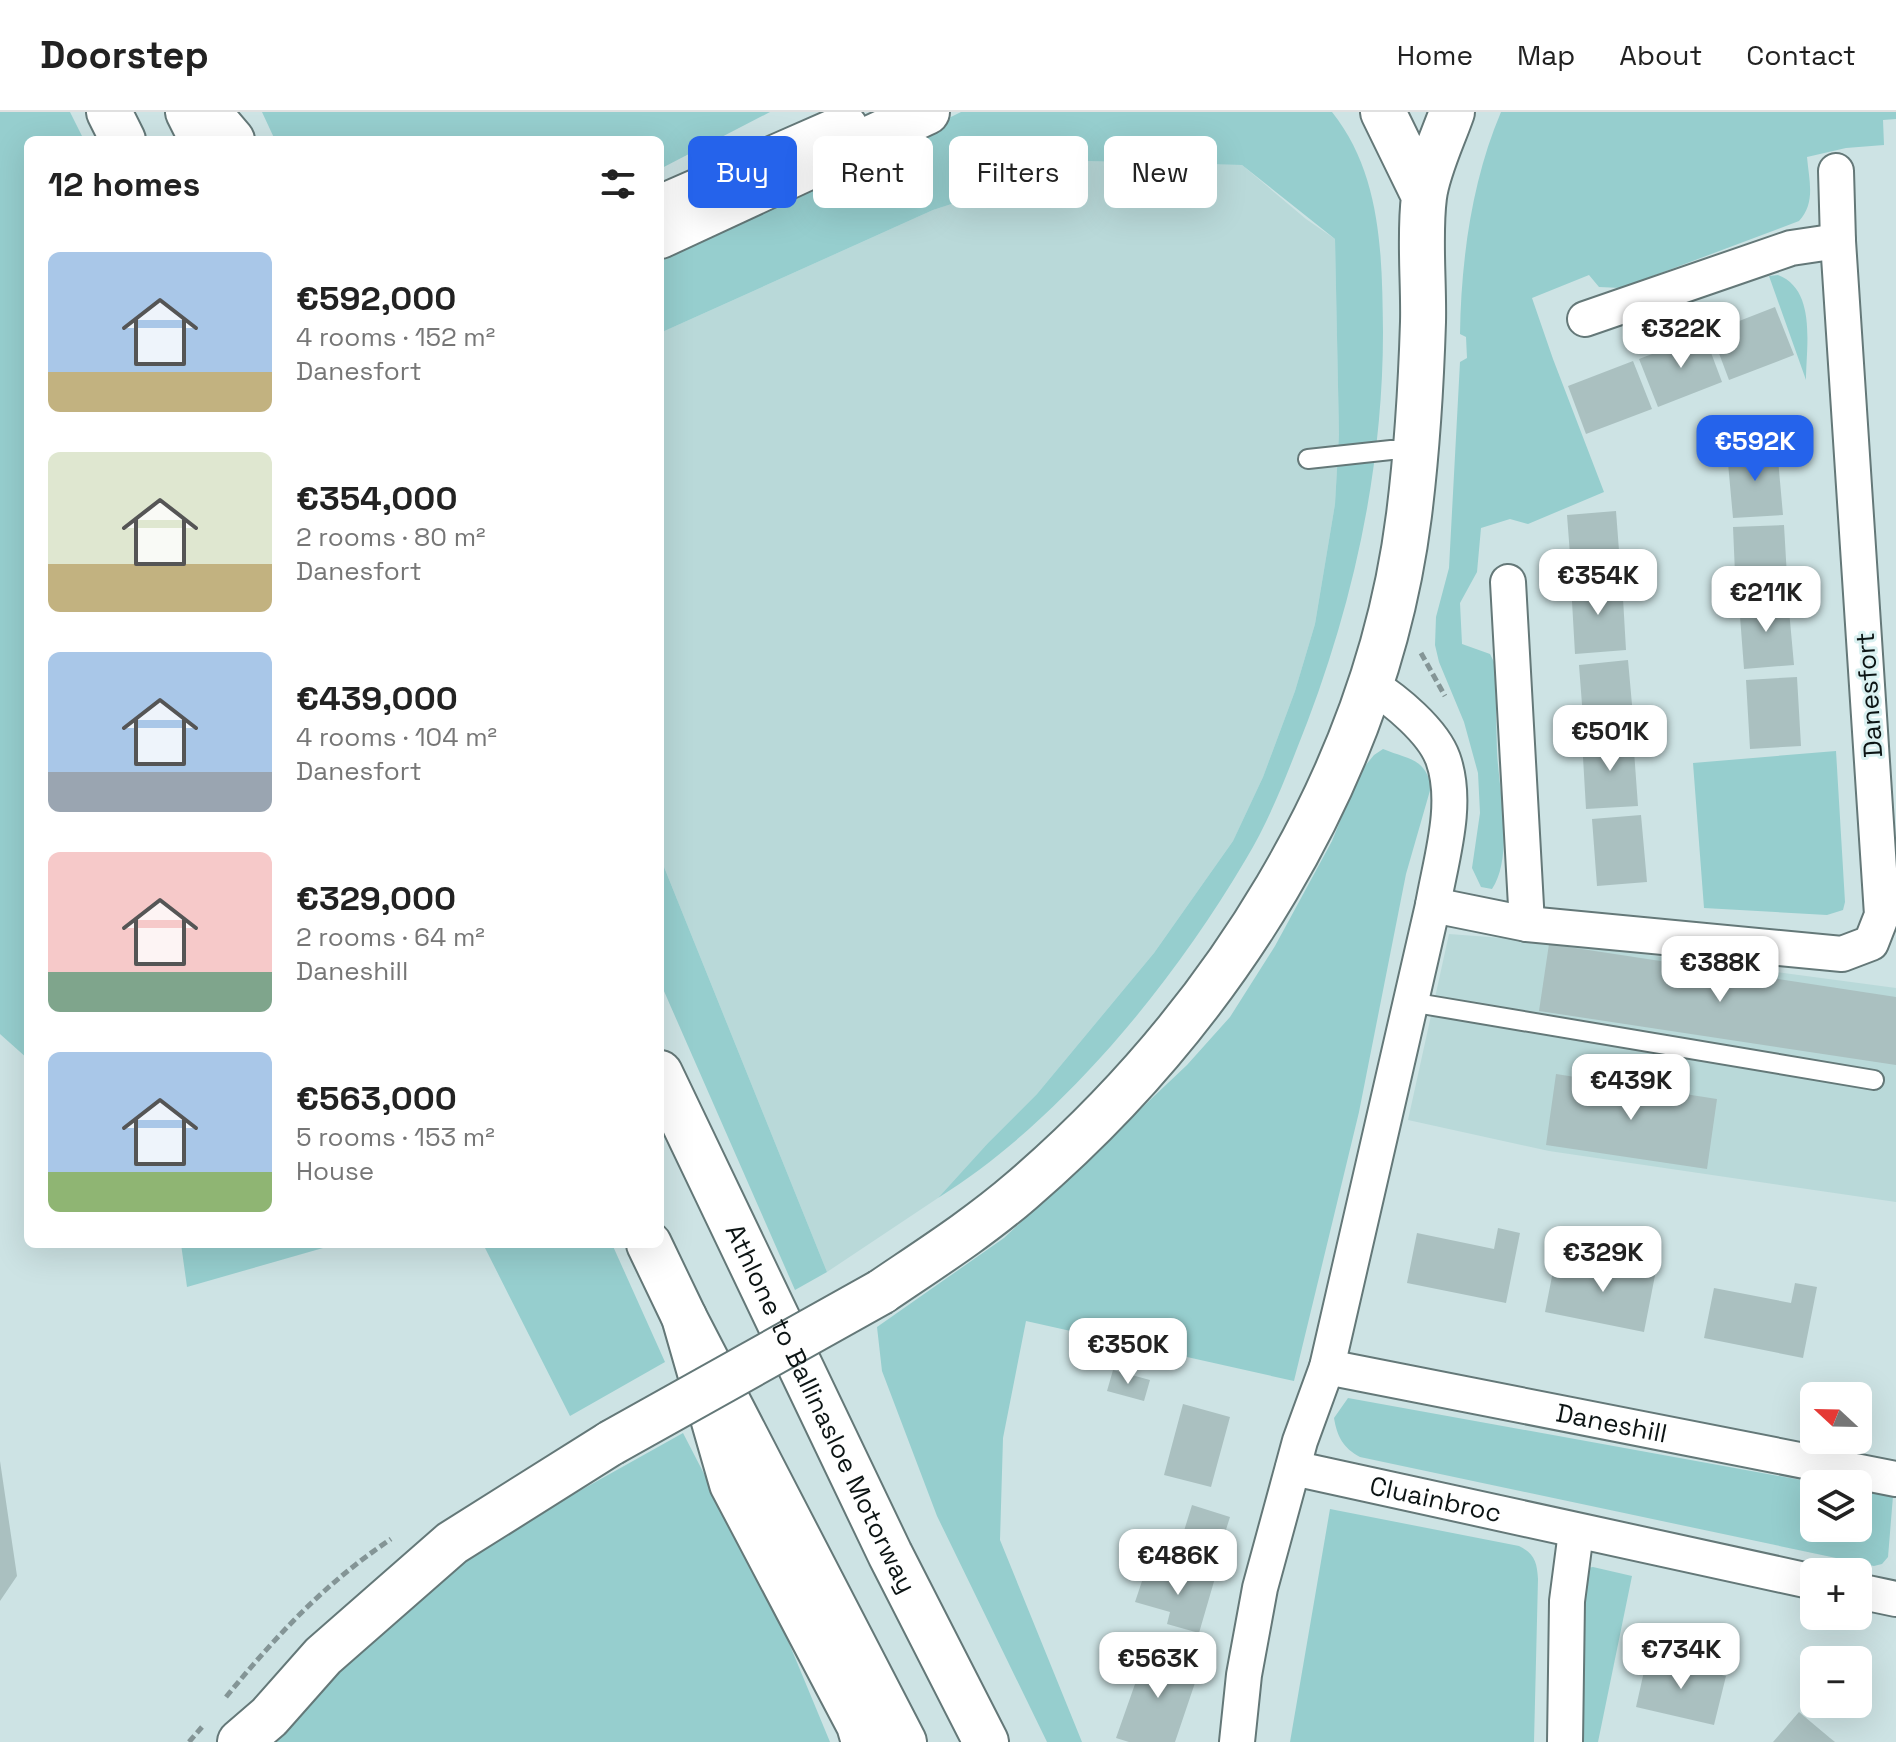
<!DOCTYPE html>
<meta charset="utf-8">
<style>
body{margin:0;font-family:"Space Grotesk",sans-serif;background:#f6f6f6;color:#222;height:100vh;display:flex;flex-direction:column;font-size:30px;white-space:nowrap}
*{box-sizing:border-box;margin:0}
p{font-size:26px;color:#767676}
.icon{flex:none;width:44px;height:44px;fill:none;stroke:currentColor;stroke-width:2;stroke-linecap:round;stroke-linejoin:round}
.map{position:relative;flex:1;overflow:hidden}
.drawer{position:absolute;left:24px;top:24px;width:640px;height:1112px;display:flex;flex-direction:column;background:#fff;border-radius:12px;box-shadow:0 8px 32px #0002}
.drawer>*{flex:none}
.hud{position:absolute;left:688px;top:24px;width:760px;height:72px;display:flex;gap:16px}
.needle{width:52px;rotate:292deg}
.controls{position:absolute;left:1800px;top:1270px;display:grid;gap:16px}
.controls a{display:grid;place-items:center;width:72px;height:72px;border-radius:12px;background:#fff;box-shadow:0 8px 32px #0002;font-size:40px}
.price{position:absolute;translate:-50% -68px;padding:0 18px;border-radius:16px;background:#fff;color:#222;font-size:26px;line-height:52px;filter:drop-shadow(0 2px 4px #0008)}
.price::after{content:'';position:absolute;left:50%;top:48px;width:24px;height:18px;margin-left:-12px;background:inherit;clip-path:polygon(0 0,100% 0,50% 100%)}
.price.selected{background:#2563eb;color:#fff}
ul{padding:0;list-style:none}
li{display:flex;align-items:center;gap:24px;height:200px;padding:0 24px}
li span{display:grid;place-items:center;flex:none;width:224px;height:160px;border-radius:12px;color:#555}
li>.icon{margin-inline-start:auto}
span .icon{width:96px;height:96px;fill:#fffc;stroke-width:1}
li b{font-size:34px}
h2{display:flex;justify-content:space-between;align-items:center;height:96px;padding:0 24px;font-size:34px}
.pill{padding:0 28px;border-radius:12px;background:#fff;box-shadow:0 8px 32px #0002;font-size:28px;line-height:72px}
.pill.selected{background:#2563eb;color:#fff}
header{display:flex;align-items:center;gap:48px;box-sizing:border-box;height:112px;padding:0 40px;background:#fff;border-bottom:2px solid #e0e0e0}
header strong{font-size:38px}
nav{display:flex;gap:44px;margin-inline-start:auto;font-size:28px}
.map>svg:first-child{display:block}
.built{fill:#b9d9d9}
.green{fill:#96cece}
.building{fill:#aac0c0}
.lines{fill:none;stroke-linecap:round;stroke-linejoin:round}
.service-casing{stroke:#647878;stroke-width:22}
.minor-casing{stroke:#647878;stroke-width:38}
.secondary-casing{stroke:#647878;stroke-width:48}
.trunk-casing{stroke:#647878;stroke-width:48}
.motorway-casing{stroke:#647878;stroke-width:48}
.path{stroke:#849596;stroke-width:5;stroke-dasharray:8 4;stroke-linecap:butt}
.service{stroke:#fff;stroke-width:18}
.minor{stroke:#fff;stroke-width:34}
.secondary{stroke:#fff;stroke-width:44}
.trunk{stroke:#fff;stroke-width:44}
.motorway{stroke:#fff;stroke-width:44}
.secondary-bridge-casing{stroke:#647878;stroke-width:48;stroke-linecap:butt}
.secondary-bridge{stroke:#fff;stroke-width:44}
.labels{text-anchor:middle;dominant-baseline:central;stroke-width:6;stroke-linejoin:round;paint-order:stroke}
.street-label{font-size:26px;fill:#0c1414;stroke:#daf1f1}
</style>
<header>
<strong>Doorstep</strong>
<nav><a>Home</a><a>Map</a><a>About</a><a>Contact</a></nav>
</header>
<div class="map">
<svg width="1896" height="1630" viewBox="0 0 1896 1630">
<rect width="100%" height="100%" fill="#cde3e4"/>
<!-- built -->
<path class="built" d="M1085 49 1242 53 1306 107 1335 127 1339 322 1335 392 1315 512 1295 579 1263 665 1233 729 1154 841 1037 982 988 1031 938 1086 827 1160 660 745V221L933 98Z
M1449 822 1543 829 1896 876V1090L1549 1039 1408 1008Z"/>
<!-- green -->
<path class="green" d="M0 0H70L84 28H28V947L0 922Z
M262 0H770L660 57V28H275Z
M961 0H1332C1382 63 1382 143 1383 220 1383 364 1350 506 1296 639 1282 675 1266 714 1246 747 1207 813 1162 876 1111 934 1058 993 1006 1043 938 1086L988 1031 1037 982 1154 841 1233 729 1263 665 1295 579 1315 512 1335 392 1339 322 1335 127 1242 53 1085 49 933 98 660 221V149Z
M1501 0H1896V7L1883 8 1884 33 1846 36 1807 45C1809 68 1816 91 1799 109L1621 176 1599 175 1589 163 1532 186 1553 247 1604 380 1528 412 1510 407 1481 416 1477 460 1460 491 1462 532 1490 542 1495 552C1496 582 1496 611 1497 640 1499 679 1514 744 1492 777L1481 775 1472 756 1480 701 1478 661 1464 610 1439 550 1435 533 1436 505 1449 456 1460 250 1467 246 1466 225 1460 222C1461 148 1472 68 1501 0Z
M1778 163C1817 178 1806 235 1806 268L1769 164Z
M1383 637C1407 647 1426 646 1431 675L1406 762 1359 1000 1294 1269 1026 1209 1003 1326 1000 1428 1082 1630H1047L937 1404 882 1259 877 1215 1004 1126 1187 953 1230 905 1275 834 1332 729 1360 660 1374 643Z
M1836 639 1845 790 1843 798 1827 803 1704 796 1693 651Z
M660 745 827 1160 795 1178 660 870Z
M181 1132H337L187 1175Z
M483 1132H612L665 1250 570 1304Z
M1348 1286 1823 1372H1814V1416H1858V1378L1893 1384 1888 1445 1882 1452 1874 1454 1360 1345C1343 1336 1337 1324 1334 1306Z
M683 1321 779 1507 830 1630H276L303 1591 435 1468 565 1387Z
M1330 1397 1519 1434C1535 1442 1537 1451 1538 1467L1534 1630H1290Z
M1593 1455 1632 1464 1598 1630H1576L1582 1475 1587 1456Z"/>
<!-- building -->
<path class="building" d="M1775 195 1794 243 1729 268 1711 220Z
M1704 222 1722 270 1658 295 1639 247Z
M1633 249 1652 297 1586 322 1568 274Z
M1777 336 1783 403 1733 406 1727 340Z
M1616 399 1621 465 1572 469 1567 403Z
M1784 413 1788 482 1736 485 1733 415Z
M1622 469 1626 538 1575 542 1571 472Z
M1788 487 1794 553 1744 557 1739 491Z
M1628 548 1634 615 1584 619 1579 553Z
M1797 565 1801 634 1750 637 1746 568Z
M1633 625 1638 694 1586 697 1582 628Z
M1641 703 1647 770 1597 774 1592 707Z
M1549 832 1896 885V953L1539 899Z
M1556 962 1717 987 1707 1057 1546 1033Z
M1498 1116 1520 1121 1506 1191 1407 1171 1417 1121 1494 1137Z
M1636 1144 1658 1148 1644 1220 1545 1200 1555 1149 1632 1165Z
M1795 1171 1817 1175 1803 1246 1704 1226 1714 1176 1791 1191Z
M1113 1258 1150 1268 1144 1289 1107 1279Z
M1183 1292 1230 1305 1211 1375 1164 1363Z
M0 1349 17 1464 0 1489Z
M1192 1393 1230 1405 1217 1446 1179 1435Z
M1146 1457 1182 1467 1184 1457 1215 1466 1199 1521 1167 1512 1170 1500 1135 1490Z
M1147 1538 1200 1556 1175 1630H1129L1116 1626Z
M1647 1546 1726 1564 1714 1613 1636 1595Z
M1799 1600 1830 1626 1835 1630H1773Z"/>
<g class="lines">
<!-- service casing -->
<g class="service-casing">
<path id="service" d="M1308 347 1391 338H1417
M1410 890 1874 968"/>
</g>
<!-- minor casing -->
<g class="minor-casing">
<g id="minor">
<path d="M1585 207 1791 136 1838 129"/>
<path d="M1508 470 1527 812"/>
<path d="M1433 793 1527 812 1842 842 1871 831 1882 803 1838 129 1836 59"/>
<path id="s1" d="M1327 1255 1896 1367"/>
<path id="s2" d="M1293 1356 1814 1470"/>
<path d="M1858 1479 1896 1487"/>
<path d="M1237 1630 1244 1563 1260 1476 1300 1329 1327 1255 1433 793C1441 747 1459 692 1443 647 1433 619 1395 588 1371 573"/>
<path d="M1565 1630 1567 1489 1576 1420"/>
</g>
</g>
<!-- secondary casing -->
<g class="secondary-casing">
<path id="secondary" d="M1383 0 1424 84
M881 1180C928 1148 977 1117 1021 1079 1219 909 1376 666 1409 403 1417 339 1421 275 1423 210 1424 171 1419 123 1424 85 1427 59 1443 26 1452 0
M240 1630 269 1605 323 1544 452 1431 611 1331"/>
</g>
<!-- trunk casing -->
<g class="trunk-casing">
<path id="trunk" d="M109 0 123 28
M208 0 232 28
M660 96 845 15
M649 1132 684 1205 732 1372 859 1613 864 1630"/>
</g>
<!-- motorway casing -->
<g class="motorway-casing">
<g id="motorway">
<path d="M188 0 202 28"/>
<path d="M660 124 927 0"/>
<path id="s3" d="M660 961 890 1442 986 1630"/>
<path d="M684 1205 904 1630"/>
</g>
</g>
<!-- path -->
<path class="path" d="M1421 541 1445 584
M226 1585C277 1523 324 1472 391 1427
M189 1630 202 1615"/>
<!-- service -->
<use href="#service" class="service"/>
<!-- minor -->
<use href="#minor" class="minor"/>
<!-- secondary -->
<use href="#secondary" class="secondary"/>
<!-- trunk -->
<use href="#trunk" class="trunk"/>
<!-- motorway -->
<use href="#motorway" class="motorway"/>
<!-- secondary-bridge casing -->
<g class="secondary-bridge-casing">
<path id="secondary-bridge" d="M611 1331 881 1180"/>
</g>
<!-- secondary-bridge -->
<use href="#secondary-bridge" class="secondary-bridge"/>
</g>
<g class="labels">
<!-- street labels -->
<g class="street-label">
<text transform="translate(1869 583) rotate(-94)">Danesfort</text>
<text stroke="none"><textPath href="#s3" startOffset="372">Athlone to Ballinasloe Motorway</textPath></text>
<text stroke="none"><textPath href="#s1" startOffset="290">Daneshill</textPath></text>
<text stroke="none"><textPath href="#s2" startOffset="146">Cluainbroc</textPath></text>
</g>
</g>
</svg>
<div class="controls">
<a><svg class="needle" viewBox="-14 -14 28 28"><path d="M0-13l5 13h-10z" fill="#e53935"/><path d="M0 13l5-13h-10z" fill="#767676"/></svg></a>
<a><svg class="icon" aria-label="layers" viewBox="0 0 24 24"><path d="M12 4l9 5-9 5-9-5zM3 14l9 5 9-5"/></svg></a>
<a>+</a>
<a>−</a>
</div>
<b class="price" style="left:1681px;top:258px">€322K</b>
<b class="price selected" style="left:1755px;top:371px">€592K</b>
<b class="price" style="left:1598px;top:505px">€354K</b>
<b class="price" style="left:1766px;top:522px">€211K</b>
<b class="price" style="left:1610px;top:661px">€501K</b>
<b class="price" style="left:1720px;top:892px">€388K</b>
<b class="price" style="left:1631px;top:1010px">€439K</b>
<b class="price" style="left:1603px;top:1182px">€329K</b>
<b class="price" style="left:1128px;top:1274px">€350K</b>
<b class="price" style="left:1178px;top:1485px">€486K</b>
<b class="price" style="left:1681px;top:1579px">€734K</b>
<b class="price" style="left:1158px;top:1588px">€563K</b>
<div class="hud">
<a class="pill selected">Buy</a>
<a class="pill">Rent</a>
<a class="pill">Filters</a>
<a class="pill">New</a>
</div>
<section class="drawer">
<h2>12 homes<svg class="icon" aria-label="filters" viewBox="0 0 24 24"><path d="M4 7h16M4 17h16"/><circle cx="9" cy="7" r="2"/><circle cx="15" cy="17" r="2"/></svg></h2>
<ul>
<li><span style="background:linear-gradient(#a9c7e8 75%,#c2b280 0)"><svg class="icon" aria-label="home" viewBox="0 0 24 24"><path d="M3 11l9-7 9 7M6 9v11h12V9"/></svg></span><div><b>€592,000</b><p>4 rooms · 152 m²</p><p>Danesfort</p></div></li>
<li><span style="background:linear-gradient(#dfe7d0 70%,#c2b280 0)"><svg class="icon" aria-label="home" viewBox="0 0 24 24"><path d="M3 11l9-7 9 7M6 9v11h12V9"/></svg></span><div><b>€354,000</b><p>2 rooms · 80 m²</p><p>Danesfort</p></div></li>
<li><span style="background:linear-gradient(#a9c7e8 75%,#9aa5b1 0)"><svg class="icon" aria-label="home" viewBox="0 0 24 24"><path d="M3 11l9-7 9 7M6 9v11h12V9"/></svg></span><div><b>€439,000</b><p>4 rooms · 104 m²</p><p>Danesfort</p></div></li>
<li><span style="background:linear-gradient(#f6c9c9 75%,#7fa58c 0)"><svg class="icon" aria-label="home" viewBox="0 0 24 24"><path d="M3 11l9-7 9 7M6 9v11h12V9"/></svg></span><div><b>€329,000</b><p>2 rooms · 64 m²</p><p>Daneshill</p></div></li>
<li><span style="background:linear-gradient(#a9c7e8 75%,#8fb573 0)"><svg class="icon" aria-label="home" viewBox="0 0 24 24"><path d="M3 11l9-7 9 7M6 9v11h12V9"/></svg></span><div><b>€563,000</b><p>5 rooms · 153 m²</p><p>House</p></div></li>
</ul>
</section>
</div>
